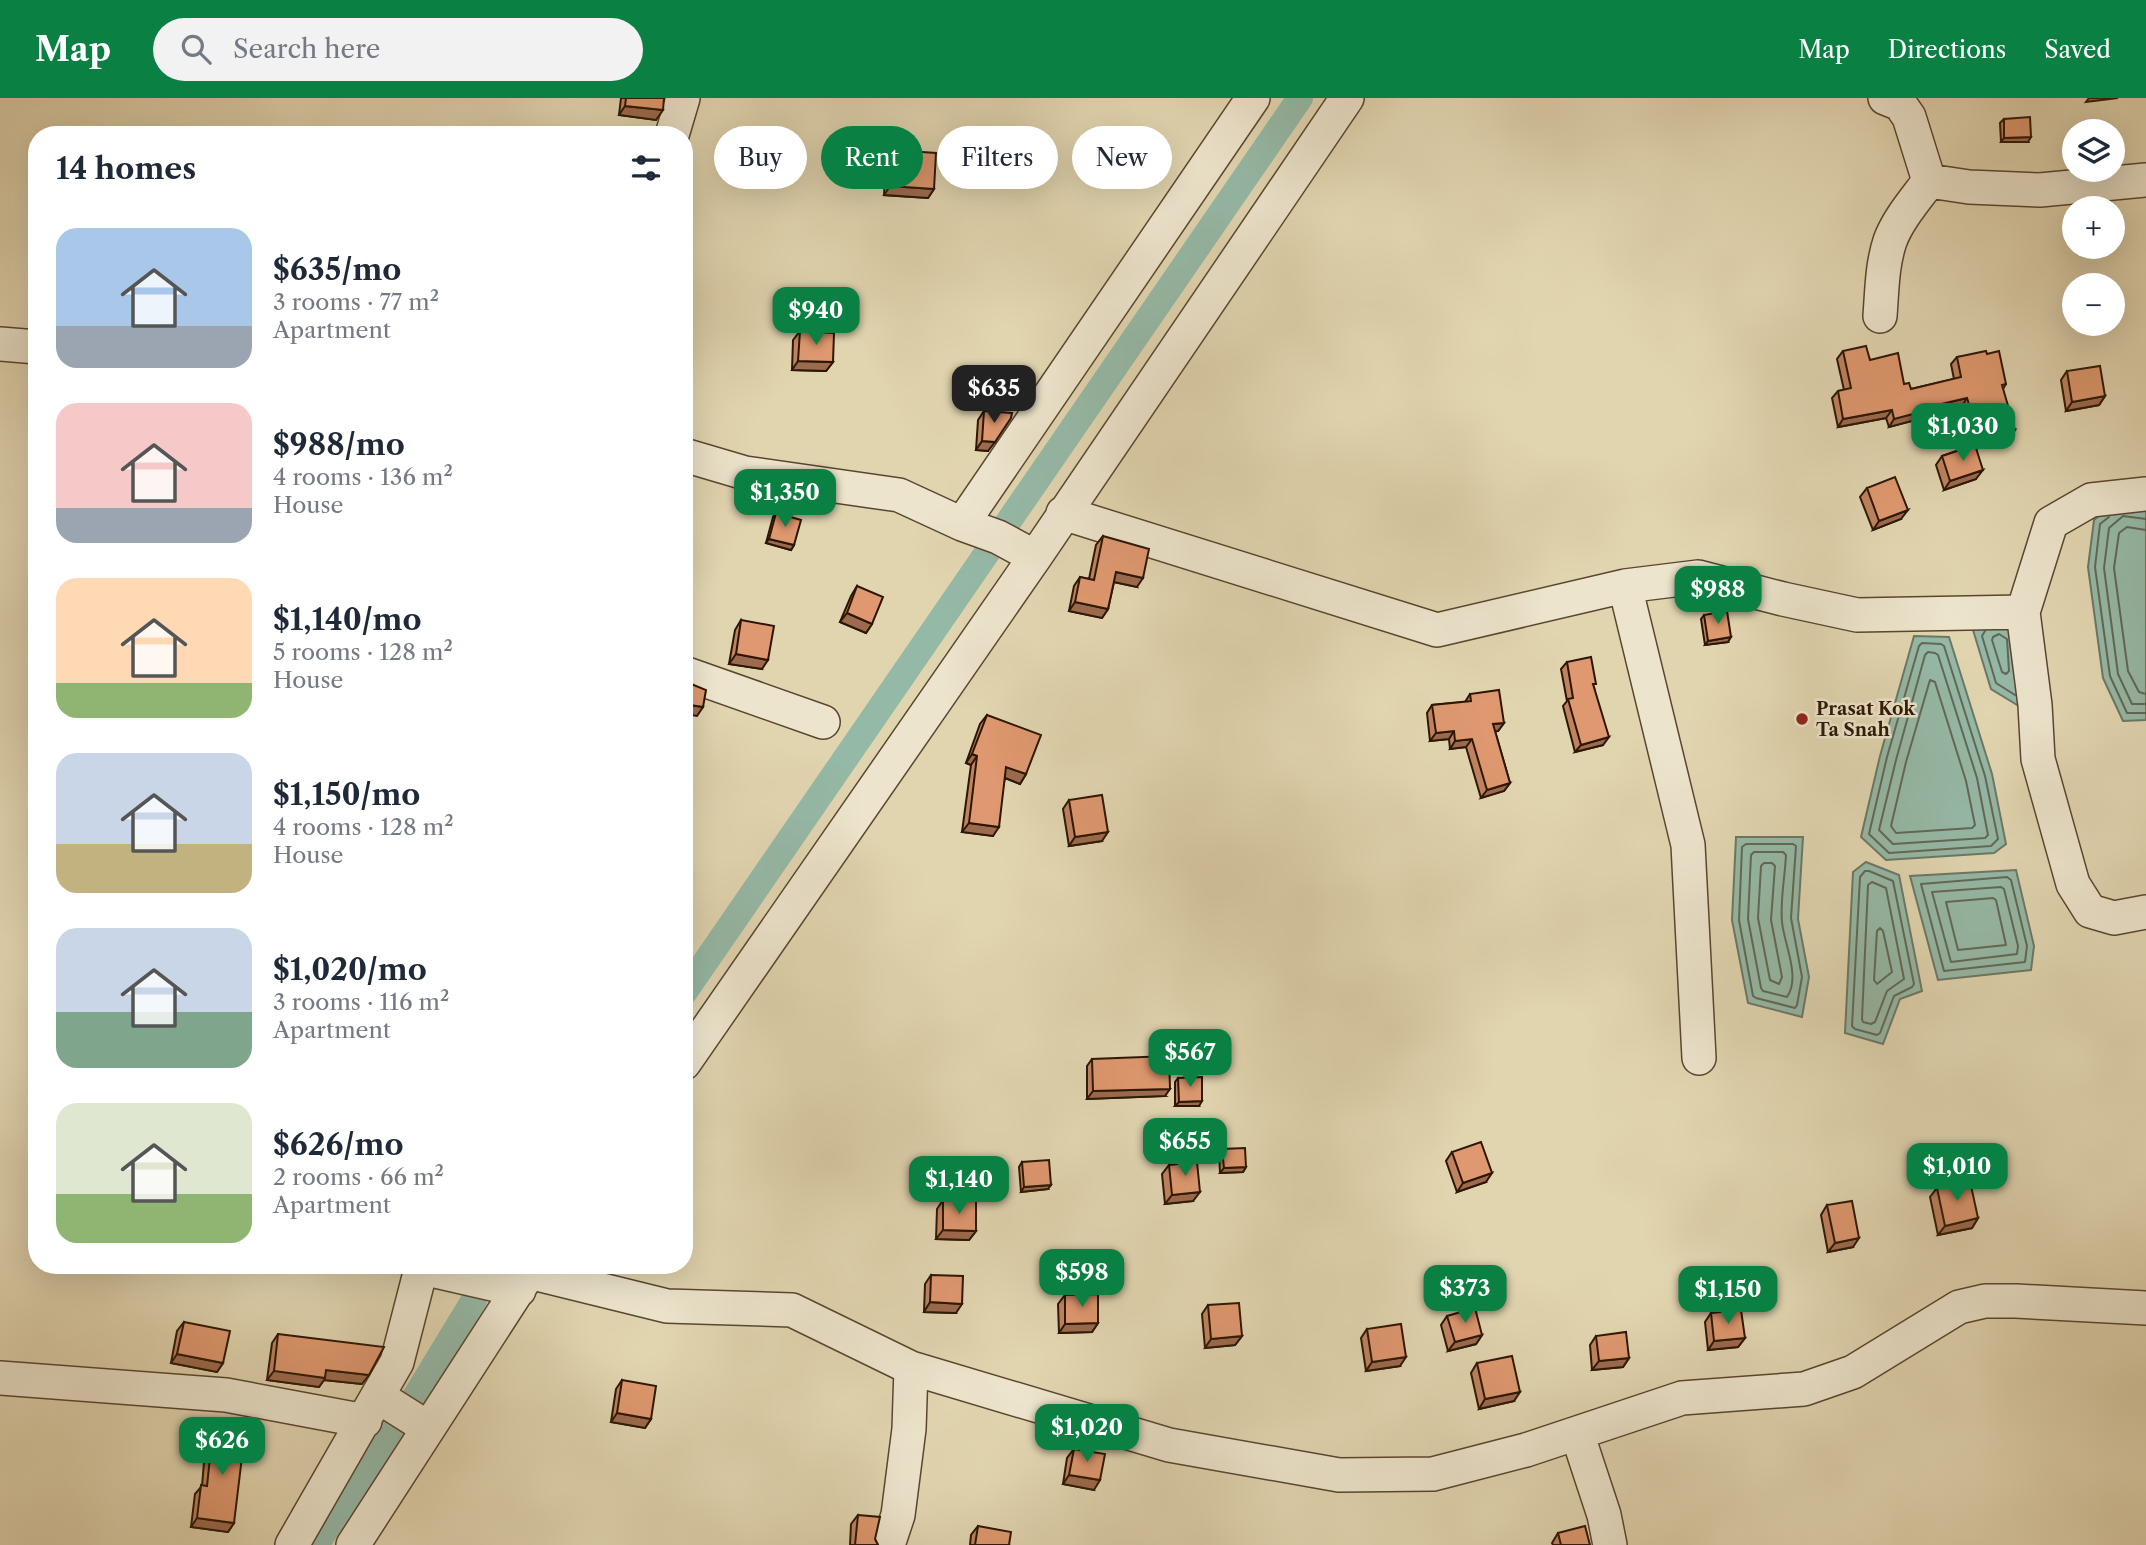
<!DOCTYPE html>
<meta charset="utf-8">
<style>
body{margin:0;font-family:"Libre Caslon Text",serif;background:#f2f2f3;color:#1f2937;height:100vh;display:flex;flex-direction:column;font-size:26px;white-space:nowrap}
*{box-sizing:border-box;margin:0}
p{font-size:23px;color:#747a83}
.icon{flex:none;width:38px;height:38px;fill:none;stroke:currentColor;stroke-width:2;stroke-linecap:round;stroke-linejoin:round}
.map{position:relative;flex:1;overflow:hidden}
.details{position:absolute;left:28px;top:28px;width:665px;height:1148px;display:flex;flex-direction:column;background:#fff;border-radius:28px;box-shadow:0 7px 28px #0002}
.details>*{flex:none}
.guide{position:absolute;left:714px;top:28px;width:665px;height:63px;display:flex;gap:14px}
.controls{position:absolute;left:2062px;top:21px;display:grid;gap:14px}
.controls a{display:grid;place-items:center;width:63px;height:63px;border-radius:50%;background:#fff;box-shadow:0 7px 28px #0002;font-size:35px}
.price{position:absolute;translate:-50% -60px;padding:0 16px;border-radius:14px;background:#0b8043;color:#fff;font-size:23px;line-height:46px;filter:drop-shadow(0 2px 4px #0008)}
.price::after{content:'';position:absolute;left:50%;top:42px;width:21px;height:16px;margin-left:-10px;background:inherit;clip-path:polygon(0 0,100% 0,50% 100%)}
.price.current{background:#222;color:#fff}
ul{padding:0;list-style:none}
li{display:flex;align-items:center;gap:21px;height:175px;padding:0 28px}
li span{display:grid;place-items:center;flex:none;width:196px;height:140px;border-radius:21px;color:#555}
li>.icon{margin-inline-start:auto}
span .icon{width:84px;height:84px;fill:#fffc;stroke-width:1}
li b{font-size:30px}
h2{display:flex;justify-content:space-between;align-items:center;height:84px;padding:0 28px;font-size:30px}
.tag{padding:0 24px;border-radius:32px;background:#fff;box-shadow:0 7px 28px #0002;font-size:24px;line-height:63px}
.tag.current{background:#0b8043;color:#fff}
header{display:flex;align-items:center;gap:42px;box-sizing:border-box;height:98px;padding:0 35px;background:#0b8043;color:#fff}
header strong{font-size:33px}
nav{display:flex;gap:38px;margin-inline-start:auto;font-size:24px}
.search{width:490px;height:63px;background:#f2f2f3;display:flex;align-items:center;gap:18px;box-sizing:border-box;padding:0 24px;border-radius:38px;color:#747a83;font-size:26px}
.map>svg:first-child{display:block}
.water{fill:#95b9a7;stroke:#6b7866;stroke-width:2}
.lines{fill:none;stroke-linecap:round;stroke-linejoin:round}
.shore{stroke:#616856;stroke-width:2}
.canal{stroke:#95b9a7;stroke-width:26}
.minor-casing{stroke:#5a462f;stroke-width:36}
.minor{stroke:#ece4cc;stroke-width:33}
.wall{fill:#c0835f;stroke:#2d1704;stroke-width:2}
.shaded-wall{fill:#9c6a4e;stroke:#2d1704;stroke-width:2}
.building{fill:#df986f;stroke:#2d1704;stroke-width:2}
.poi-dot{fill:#8f2418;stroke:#ece4cc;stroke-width:2.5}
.labels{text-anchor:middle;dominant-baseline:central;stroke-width:5;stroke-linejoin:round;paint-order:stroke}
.poi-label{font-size:18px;font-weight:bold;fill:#2d1704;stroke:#ece4cc;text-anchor:start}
</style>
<header>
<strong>Map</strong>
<div class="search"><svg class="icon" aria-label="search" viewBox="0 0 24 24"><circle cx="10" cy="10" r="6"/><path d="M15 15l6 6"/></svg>Search here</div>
<nav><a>Map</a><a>Directions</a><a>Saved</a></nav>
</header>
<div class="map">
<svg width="2146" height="1447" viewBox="0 0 2146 1447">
<rect width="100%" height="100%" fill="#e1d5b0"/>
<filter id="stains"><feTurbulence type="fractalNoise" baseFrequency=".00286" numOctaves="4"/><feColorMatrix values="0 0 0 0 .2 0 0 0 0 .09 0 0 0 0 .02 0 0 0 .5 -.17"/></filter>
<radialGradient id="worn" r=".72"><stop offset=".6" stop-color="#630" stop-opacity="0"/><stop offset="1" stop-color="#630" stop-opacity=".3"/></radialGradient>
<!-- water -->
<path class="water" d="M2119 401 2146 406V622L2123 623 2103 580 2088 469 2094 422Z
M1996 519 2022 528 2027 613 1991 591 1973 532Z
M1914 538 1949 539 1992 676 2006 746 1994 755 1886 762 1861 739 1880 658Z
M1736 739H1803L1798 821 1809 879 1802 919 1748 905 1732 822Z
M1866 764 1899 777 1922 893 1900 901 1883 946 1845 935 1853 774Z
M2016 772 2034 848 2031 872 1938 882 1910 778Z"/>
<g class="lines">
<!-- shore -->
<path class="shore" d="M2109 419 2100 426 2095 469 2110 578 2127 615H2146
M2146 421 2123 418 2109 430 2104 470 2118 576 2132 606H2146
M2146 432 2127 429 2119 435 2114 470 2128 573 2139 594 2146 596
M1985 533 1982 538 1996 585 2015 597
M1999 536 2007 541 2009 573 2006 576 2002 574 1992 542 1993 539Z
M1922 545 1941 546 1944 548 1985 678 1998 741 1991 748 1889 755 1869 736 1887 659 1919 548Z
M1928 554 1935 555 1938 557 1977 680 1988 737 1985 740 1893 746 1879 732 1896 662 1925 557Z
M1930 582 1935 584 1966 683 1975 727 1972 730 1896 735 1891 728 1906 664Z
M1746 746H1793L1796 748 1791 820 1802 879 1797 907 1795 910 1756 900 1753 898 1739 822 1742 749Z
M1754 754H1783L1786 757C1785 779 1780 802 1782 824 1784 846 1801 879 1787 899L1763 893 1761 890 1748 821 1751 757Z
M1764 765H1772L1775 768 1771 822 1782 879 1779 886 1770 882 1758 820 1761 768Z
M1865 773H1869L1893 783 1914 886 1912 889 1894 898 1880 935 1877 937 1855 931 1852 928 1860 779Z
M2007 779 2011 782 2027 848 2025 864 1944 873 1921 786Z
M1872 784 1886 790 1904 881 1887 893 1875 924 1871 926 1863 924 1862 921 1868 787Z
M2001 789 2004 791 2018 848 2017 856 1951 864 1932 794Z
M1993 800 1996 802 2006 847 1958 852 1946 804Z
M1880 830 1883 833 1892 874 1877 886 1874 882 1877 833Z"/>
<!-- canal -->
<path class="canal" d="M684 895 1300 0
M412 1304 474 1202
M316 1447 393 1330"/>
<!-- minor casing -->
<g class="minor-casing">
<path id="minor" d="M1885 0 1900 6 1909 19 1929 83 1969 89 2040 92 2146 82
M672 37 683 0
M1880 218C1882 192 1882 167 1890 143 1898 121 1916 101 1929 83
M0 246 37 249
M684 357 745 375 899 397 962 426 998 439 1035 459
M1063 415 1437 532 1625 488 1698 479 1783 501 1857 517 2023 514 2051 425 2091 402 2146 396
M962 426 1253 0
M1625 488 1688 747 1699 960
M2023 514 2035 607 2038 661 2073 786 2090 813 2114 820 2146 814
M684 575 823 624
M684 965 1035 459 1347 0
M422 1170 519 1192
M529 1174 667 1208 792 1212 911 1270 1169 1347 1339 1377 1433 1376 1526 1352 1682 1300 1804 1291 1853 1274 1959 1209 1985 1203H2016L2146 1210
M0 1280 226 1297 365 1323
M379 1299 428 1330
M1577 1335 1604 1417 1610 1447
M292 1447 397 1264 422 1167
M353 1447 534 1167
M888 1447 898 1417 909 1331 911 1270"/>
</g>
<!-- minor -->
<use href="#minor" class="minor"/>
</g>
<!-- wall -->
<path class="wall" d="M621 0H664L656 22 619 17Z
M2004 21 2028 44H2001L2000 25Z
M892 52 934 91 928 100 884 97 886 61Z
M800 233 833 264 826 273 792 272 793 242Z
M1843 253 1870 262 1911 291 1954 281 1951 266 1957 259 1987 256 2006 286 2003 291 2010 340 1976 350V381L1944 392 1936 367 1942 358 1974 347 1962 308 1915 318 1912 323 1889 329 1886 320 1838 329 1832 300 1838 293 1844 292 1837 261Z
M2067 273 2105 298 2099 307 2066 313 2061 282Z
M984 313 988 353 976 352 978 322Z
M1867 390 1901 421 1873 432 1860 399Z
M776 415 794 447 791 452 766 445 773 419Z
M1103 438 1137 489 1114 484 1108 511 1102 520 1069 513 1074 488 1080 479 1089 481 1096 447Z
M857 488 872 526 866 535 840 524 851 498Z
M1704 517 1728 544 1705 547 1701 521Z
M741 522 762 571 729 566 735 532Z
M1567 564 1594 589 1603 647 1575 654 1563 608 1567 603 1561 571Z
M1470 596 1504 625 1498 633H1495L1510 685 1504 693 1481 700 1466 649 1450 651 1449 641 1430 643 1427 615 1432 607 1465 604Z
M987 617 1026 676 1020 686 1005 680 993 738 962 734 971 667 966 665 980 626Z
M1069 702 1102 743 1069 748 1063 711Z
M1092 961 1165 998 1087 1001V968Z
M1178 980 1199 1008H1175V984Z
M1222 1051 1246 1069 1243 1074 1220 1075 1219 1055Z
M1452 1054 1486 1084 1457 1094 1446 1063Z
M1022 1064 1048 1091 1021 1094 1019 1069Z
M1169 1067 1193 1103 1165 1106 1162 1076Z
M1937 1090 1978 1120 1972 1130 1938 1137 1930 1099Z
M943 1102 976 1133 969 1142 936 1141 937 1111Z
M1827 1107 1853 1149 1828 1154 1821 1117Z
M931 1177 956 1215 924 1214 925 1186Z
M1065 1197 1098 1225 1092 1234 1059 1235 1058 1206Z
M1208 1207 1242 1238 1235 1247 1205 1250 1202 1216Z
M1711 1215 1745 1240 1738 1249 1708 1252 1705 1224Z
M1447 1218 1482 1237 1476 1246 1448 1253 1441 1227Z
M184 1224 223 1265 217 1274 171 1265 177 1233Z
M1367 1231 1400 1268 1366 1273 1361 1240Z
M278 1236 362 1286 324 1282 319 1289 267 1282 272 1245Z
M1596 1238 1629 1260 1623 1269 1592 1272 1590 1247Z
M1477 1265 1514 1303 1479 1311 1471 1275Z
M622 1282 651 1321 645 1330 611 1324 616 1291Z
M213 1331 234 1425 228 1434 191 1429 195 1396 202 1388 206 1340Z
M1074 1351 1094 1392 1063 1386 1067 1360Z
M858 1417 875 1441 878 1447H850L851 1426Z
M978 1428 1009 1447H970L971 1437Z
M1558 1435 1590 1447H1553L1552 1445Z"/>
<!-- shaded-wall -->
<path class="shaded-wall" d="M2089 0H2118L2086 4Z
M625 8 663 12 656 22 619 17Z
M2031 39 2028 44H2001L2004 40Z
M890 88 934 91 928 100 884 97Z
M798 263 833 264 826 273 792 272Z
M2105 298 2099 307 2066 313 2072 304Z
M1967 300 1962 308 1915 318 1912 323 1889 329 1894 321 1916 312Z
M1892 312 1886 320 1838 329 1843 321Z
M2015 332 2010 340 1975 351 1980 343Z
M982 343 995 344 988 353 976 352Z
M1983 372 1976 381 1944 392 1950 383Z
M1908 412 1901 421 1873 432 1879 423Z
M769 441 794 447 791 452 766 445Z
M1116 474 1143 480 1137 489 1109 483Z
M1075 504 1108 511 1102 520 1069 513Z
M847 515 872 526 866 535 840 524Z
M1731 539 1728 544 1705 547 1708 543Z
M736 556 768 562 762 571 729 566Z
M684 606 703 609 697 618 684 616Z
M1504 625 1498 633 1487 634 1493 626Z
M1454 633 1449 641 1430 643 1436 635Z
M1609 639 1603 647 1575 654 1581 647Z
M1472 641 1466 649 1450 651 1455 643Z
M972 656 977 658 971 667 966 665Z
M1006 669 1026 676 1020 686 1000 678Z
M1510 685 1504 693 1481 700 1487 692Z
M969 725 999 729 993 738 962 734Z
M1108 734 1102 743 1069 748 1075 739Z
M1170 991 1165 998 1087 1001 1093 993Z
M1202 1003 1199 1008H1175L1179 1004Z
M1246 1069 1243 1074 1220 1075 1224 1070Z
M1492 1075 1486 1084 1457 1094 1463 1085Z
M1051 1087 1048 1091 1021 1094 1024 1089Z
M1200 1094 1193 1103 1165 1106 1172 1097Z
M1978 1120 1972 1130 1938 1137 1945 1128Z
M943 1132 976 1133 969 1142 936 1141Z
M1859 1140 1853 1149 1828 1154 1835 1145Z
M930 1204 962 1206 956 1215 924 1214Z
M1098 1225 1092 1234 1059 1235 1065 1226Z
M1482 1237 1476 1246 1448 1253 1455 1244Z
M1242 1238 1235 1247 1205 1250 1211 1241Z
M1745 1240 1738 1249 1708 1252 1714 1243Z
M177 1256 223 1265 217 1274 171 1265Z
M1406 1259 1400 1268 1366 1273 1372 1264Z
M1629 1260 1623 1269 1592 1272 1599 1263Z
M326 1272 369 1277 362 1286 324 1282 319 1289 267 1282 274 1273Z
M1520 1294 1514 1303 1479 1311 1485 1301Z
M617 1315 651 1321 645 1330 611 1324Z
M1069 1377 1100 1382 1094 1392 1063 1386Z
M197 1420 234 1425 228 1434 191 1429Z"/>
<!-- building -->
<path class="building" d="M626 0H664L663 12 625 8Z
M2030 19 2031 39 2004 40V21Z
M892 52 936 55 934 91 890 88Z
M800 233 834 235 833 264 798 263Z
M1866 248 1870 262 1898 255 1904 286 1909 285 1911 291 1961 279 1957 259 1986 253 1987 256 1999 253 2006 286 2002 287 2015 332 1980 343 1967 300 1916 312 1917 315 1894 321 1892 312 1843 321 1838 293 1851 290 1843 253Z
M2100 268 2105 298 2072 304 2067 273Z
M984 313 1012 315 1011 320 995 344 982 343Z
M1975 347 1983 372 1950 383 1942 358Z
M1895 379 1908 412 1879 423 1867 390Z
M776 415 801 422 794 447 769 441Z
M1103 438 1149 451 1143 480 1116 474 1108 511 1075 504 1080 479 1094 482Z
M857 488 883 499 872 526 847 515Z
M1727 513 1731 539 1708 543 1704 517Z
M741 522 774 528 768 562 736 556Z
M1591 559 1596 586H1593L1609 639 1581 647 1568 601 1573 600 1567 564Z
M684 583 706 592 703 609 684 606Z
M1499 592 1504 625 1493 626 1510 685 1487 692 1472 641 1455 643 1454 633 1436 635 1432 607 1471 603 1470 596Z
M987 617 1041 637 1026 676 1006 669 999 729 969 725 977 658 972 656Z
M1102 697 1108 734 1075 739 1069 702Z
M1169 958 1170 991 1093 993 1092 961Z
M1202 979V1003L1179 1004 1178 980Z
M1481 1044 1492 1075 1463 1085 1452 1054Z
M1245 1050 1246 1069 1224 1070 1222 1051Z
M1049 1062 1051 1087 1024 1089 1022 1064Z
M1197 1064 1200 1094 1172 1097 1169 1067Z
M1970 1083 1978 1120 1945 1128 1937 1090Z
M943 1102 976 1103V1133L943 1132Z
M1852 1103 1859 1140 1835 1145 1827 1107Z
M931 1177 963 1178 962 1206 930 1204Z
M1098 1196V1225L1065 1226V1197Z
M1239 1205 1242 1238 1211 1241 1208 1207Z
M1475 1210 1482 1237 1455 1244 1447 1218Z
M1741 1212 1745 1240 1714 1243 1711 1215Z
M184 1224 230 1233 223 1265 177 1256Z
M1401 1226 1406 1259 1372 1264 1367 1231Z
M1626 1234 1629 1260 1599 1263 1596 1238Z
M278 1236 384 1249 369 1277 326 1272 325 1280 274 1273Z
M1512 1258 1520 1294 1485 1301 1477 1265Z
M622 1282 656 1288 651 1321 617 1315Z
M213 1331 245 1334 234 1425 197 1420 201 1387 207 1388Z
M1074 1351 1105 1356 1100 1382 1069 1377Z
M858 1417 880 1419 875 1441 878 1447H855Z
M978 1428 1011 1434 1009 1447H975Z
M1585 1428 1590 1447H1561L1558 1435Z"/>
<!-- markers -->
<circle class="poi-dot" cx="1802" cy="621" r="7"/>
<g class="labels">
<!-- poi labels -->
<g class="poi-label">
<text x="1816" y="611">Prasat Kok<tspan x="1816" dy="21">Ta Snah</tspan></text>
</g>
</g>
<rect width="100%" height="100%" filter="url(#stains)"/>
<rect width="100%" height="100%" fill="url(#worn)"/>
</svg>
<div class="controls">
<a><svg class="icon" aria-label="layers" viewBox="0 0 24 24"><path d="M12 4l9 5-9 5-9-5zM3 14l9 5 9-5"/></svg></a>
<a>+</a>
<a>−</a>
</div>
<b class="price" style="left:816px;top:249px">$940</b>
<b class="price current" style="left:994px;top:327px">$635</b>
<b class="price" style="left:1963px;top:365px">$1,030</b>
<b class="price" style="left:785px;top:431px">$1,350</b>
<b class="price" style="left:1718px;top:528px">$988</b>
<b class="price" style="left:1190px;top:991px">$567</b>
<b class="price" style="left:1185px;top:1080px">$655</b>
<b class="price" style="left:1957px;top:1105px">$1,010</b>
<b class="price" style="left:959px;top:1118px">$1,140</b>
<b class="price" style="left:1082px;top:1211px">$598</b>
<b class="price" style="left:1465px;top:1227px">$373</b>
<b class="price" style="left:1728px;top:1228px">$1,150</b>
<b class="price" style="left:1087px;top:1366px">$1,020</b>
<b class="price" style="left:222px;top:1379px">$626</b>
<div class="guide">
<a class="tag">Buy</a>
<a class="tag current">Rent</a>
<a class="tag">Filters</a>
<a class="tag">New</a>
</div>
<section class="details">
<h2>14 homes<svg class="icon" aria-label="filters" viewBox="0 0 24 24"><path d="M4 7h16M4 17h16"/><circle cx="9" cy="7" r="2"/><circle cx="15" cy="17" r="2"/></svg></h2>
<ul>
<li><span style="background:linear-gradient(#a9c7e8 70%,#9aa5b1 0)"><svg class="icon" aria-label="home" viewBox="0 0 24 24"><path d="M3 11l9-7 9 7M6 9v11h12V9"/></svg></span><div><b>$635/mo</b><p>3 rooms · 77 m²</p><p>Apartment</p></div></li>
<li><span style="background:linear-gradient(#f6c9c9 75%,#9aa5b1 0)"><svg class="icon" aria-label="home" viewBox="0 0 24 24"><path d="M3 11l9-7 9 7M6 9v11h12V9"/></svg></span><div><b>$988/mo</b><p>4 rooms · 136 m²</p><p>House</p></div></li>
<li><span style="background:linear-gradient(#ffd9b3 75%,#8fb573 0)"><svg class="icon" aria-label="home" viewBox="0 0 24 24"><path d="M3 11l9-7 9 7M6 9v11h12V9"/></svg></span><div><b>$1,140/mo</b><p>5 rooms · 128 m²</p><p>House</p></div></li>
<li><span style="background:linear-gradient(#c9d6e8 65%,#c2b280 0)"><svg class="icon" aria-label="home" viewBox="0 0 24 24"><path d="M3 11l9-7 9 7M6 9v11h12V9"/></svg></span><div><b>$1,150/mo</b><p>4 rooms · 128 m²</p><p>House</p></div></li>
<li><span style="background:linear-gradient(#c9d6e8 60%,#7fa58c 0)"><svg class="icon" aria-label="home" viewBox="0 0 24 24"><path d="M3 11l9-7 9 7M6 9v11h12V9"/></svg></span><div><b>$1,020/mo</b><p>3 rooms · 116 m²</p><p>Apartment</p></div></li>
<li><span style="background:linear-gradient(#dfe7d0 65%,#8fb573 0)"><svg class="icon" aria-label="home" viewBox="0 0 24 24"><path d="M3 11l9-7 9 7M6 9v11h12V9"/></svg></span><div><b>$626/mo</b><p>2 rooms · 66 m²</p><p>Apartment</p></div></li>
</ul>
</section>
</div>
